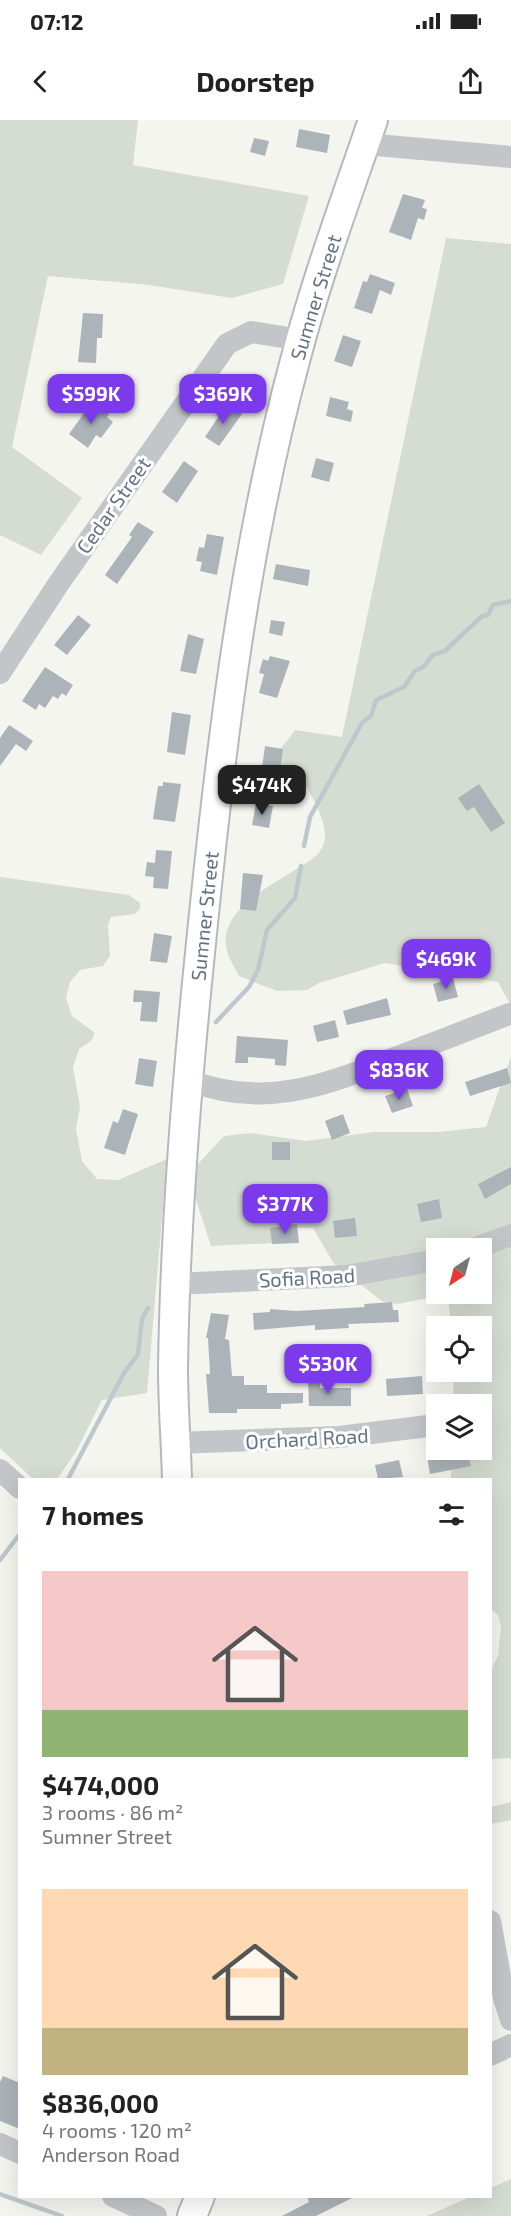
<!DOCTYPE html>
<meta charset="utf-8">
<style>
body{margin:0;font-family:"Exo 2",sans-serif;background:#f6f6f6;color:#222;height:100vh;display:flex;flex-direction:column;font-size:22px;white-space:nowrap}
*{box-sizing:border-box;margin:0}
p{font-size:20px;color:#767676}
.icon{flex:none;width:33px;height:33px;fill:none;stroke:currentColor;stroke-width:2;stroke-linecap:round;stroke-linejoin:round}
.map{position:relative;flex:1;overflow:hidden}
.panel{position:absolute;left:18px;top:1358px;width:474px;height:720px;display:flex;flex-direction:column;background:#fff;border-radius:0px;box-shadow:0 6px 24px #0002}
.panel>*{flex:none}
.needle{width:39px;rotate:216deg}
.fabs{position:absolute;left:426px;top:1118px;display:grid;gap:12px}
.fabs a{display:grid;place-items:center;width:66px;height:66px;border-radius:0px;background:#fff;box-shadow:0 6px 24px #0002;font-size:30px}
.price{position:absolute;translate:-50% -51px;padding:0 14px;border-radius:12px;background:#7c3aed;color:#fff;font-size:20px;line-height:39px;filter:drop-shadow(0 2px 3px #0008)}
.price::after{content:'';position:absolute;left:50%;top:36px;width:18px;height:14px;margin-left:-9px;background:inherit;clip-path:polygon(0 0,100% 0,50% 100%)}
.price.on{background:#222;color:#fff}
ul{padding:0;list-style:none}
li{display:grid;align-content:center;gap:12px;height:318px;padding:0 24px}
li span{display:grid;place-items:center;height:186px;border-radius:0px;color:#555}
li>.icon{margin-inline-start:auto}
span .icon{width:108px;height:108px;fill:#fffc;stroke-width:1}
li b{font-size:26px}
h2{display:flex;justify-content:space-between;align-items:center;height:72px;padding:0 24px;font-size:26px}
.status{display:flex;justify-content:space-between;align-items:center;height:42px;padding:0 30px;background:#fff;direction:ltr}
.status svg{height:16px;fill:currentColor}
header{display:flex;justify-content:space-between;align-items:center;height:78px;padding:0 24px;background:#fff;font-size:27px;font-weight:700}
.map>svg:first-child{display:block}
.green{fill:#d5dcd1;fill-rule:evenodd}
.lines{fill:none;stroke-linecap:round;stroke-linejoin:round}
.stream{stroke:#bdc8cd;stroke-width:4.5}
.building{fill:#acb4b9}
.major-casing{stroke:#b5b9bd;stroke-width:32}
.minor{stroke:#c2c6c9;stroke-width:22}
.major{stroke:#fff;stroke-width:28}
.labels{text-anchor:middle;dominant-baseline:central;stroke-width:6;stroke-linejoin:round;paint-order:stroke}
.street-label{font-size:20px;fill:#627484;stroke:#fff}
</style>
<div class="status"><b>07:12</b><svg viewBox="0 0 49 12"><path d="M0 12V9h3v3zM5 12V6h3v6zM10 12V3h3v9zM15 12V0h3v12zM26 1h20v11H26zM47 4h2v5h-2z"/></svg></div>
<header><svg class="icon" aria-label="back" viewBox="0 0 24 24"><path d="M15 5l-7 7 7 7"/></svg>Doorstep<svg class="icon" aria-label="share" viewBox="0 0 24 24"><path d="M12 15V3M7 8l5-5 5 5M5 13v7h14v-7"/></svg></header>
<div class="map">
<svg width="511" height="2096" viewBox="0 0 511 2096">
<rect width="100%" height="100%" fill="#f5f5f0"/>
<!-- green -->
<path class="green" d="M0 0H138L133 45 309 76 283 164 232 178 149 165 48 156 12 327 82 378 41 435 0 415Z
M446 118 511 124V886L498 862 385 843 319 863 307 870 277 871 239 856C235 848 229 839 227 831 217 790 271 766 298 748 309 741 320 736 324 723 329 705 314 682 307 667L268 670C261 646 282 629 295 610L342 617Z
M0 757 129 775 140 783V789L135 794 111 797 108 805 110 836 103 846 80 850 70 862 66 878 72 896 95 913 91 921 79 929 73 947 80 987 76 1009 82 1041 97 1059 118 1060 167 1039 147 1273 102 1280 76 1332 57 1359H33L0 1328Z
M511 936V1638L491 1639V1550L498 1536 501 1507 498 1495 491 1489 490 1359H451L452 1329H482V1284H453L454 1251H482V1206H451L449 1185 438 1176 397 1184 382 1181 334 1144 313 1108H298L274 1123 211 1126 193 1071 197 1045 224 1016 251 1013 306 1021 374 1012H437L486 1007ZM436 1128H482V1173H436Z
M511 1682V1700L491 1704V1687Z
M511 2059V2096H427L472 2076H490L491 2068Z"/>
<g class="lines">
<!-- stream -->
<path class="stream" d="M304 726 310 697 362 603 371 596 376 580 404 567 415 551 423 547 433 535 445 531 482 496 488 495 493 485 511 481
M216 902 249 867 258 850 267 810 295 778 301 746
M68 1359 124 1253 138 1234 142 1199 148 1188
M0 1440 20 1414
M0 2074 62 2096"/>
</g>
<!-- building -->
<path class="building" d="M299 9 330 15 327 33 296 27Z
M254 18 269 21 265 36 250 32Z
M403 74 425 80 422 88 427 89 424 100 418 98 411 120 389 112Z
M370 154 395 163 391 175 380 170 372 194 354 188 363 161 367 162Z
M83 193 103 194 102 218H97L96 243 78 242Z
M343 215 361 221 352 247 334 241Z
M330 277 349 282 347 289 353 291 351 302 326 296Z
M92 282 109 294 107 297 113 302 101 318 96 315 88 328 69 314Z
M227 284 242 294 219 326 205 317Z
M316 338 334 343 329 362 311 357Z
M184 341 198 351 177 383 162 372Z
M138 402 154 412 117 464 105 455 132 417 129 415Z
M207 414 224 417 217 455 200 451 202 442 196 441 199 427 204 428Z
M276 444 310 450 308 466 273 459Z
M78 495 91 505 67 535 54 525Z
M271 500 285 502 282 516 269 513Z
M188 514 204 519 196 554 180 551Z
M270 536 290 541 277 578 259 573 264 554 259 553 263 539 268 541Z
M45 547 73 565 66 576 62 573 58 579 53 576 45 588 39 584 36 590 22 581Z
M172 592 191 595 185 635 167 632Z
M9 605 33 621 26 631 16 624 0 646V618Z
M265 626 283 629 280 650 262 648Z
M163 662 181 664 175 702 153 699 158 666H163Z
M479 664 505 703 491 712 474 687 467 691 458 678Z
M256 683 273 686 269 708 252 705Z
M156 730 172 731 168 769 153 768 154 757 145 756 147 742 155 743Z
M243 753 263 755 256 791 240 789Z
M154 813 172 816 167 843 150 841Z
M453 858 458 877 438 882 433 864Z
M134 870 160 872 157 902 140 901 142 882H133Z
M387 878 391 895 347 905 343 891Z
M335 900 339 917 317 922 313 906Z
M237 916 288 920 286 946 275 945V939L248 937V943H235Z
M139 938 157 941 153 967 135 964Z
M507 948 511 963 470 976 465 962Z
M407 969 413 986 392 993 385 976Z
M123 989 138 994 125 1035 104 1028 113 1001 118 1003Z
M343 994 350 1013 332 1020 325 1001Z
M272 1022H290V1040H272Z
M511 1047V1064L485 1079 478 1064Z
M439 1079 442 1098 421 1102 417 1084Z
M355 1098 357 1116 335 1118 333 1101Z
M297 1104 299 1123 272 1124 270 1108Z
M392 1182 393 1190H398L399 1202 348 1204 349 1208 315 1210V1205L254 1210 253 1193 270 1192V1189L296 1191 365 1187 364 1184Z
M211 1193 229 1195 225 1219 229 1220 232 1256H244V1265H267V1273H303V1283L281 1284V1289H237V1293H209L206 1254H210L208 1218H206Z
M422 1256 423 1274 387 1276 386 1259Z
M308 1259H320V1268H351V1286H309Z
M467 1329 471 1346 430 1354 427 1336Z
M399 1340 403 1357 378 1359 375 1345Z
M3 1956 20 1963V2009L0 2001V1962Z
M307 2076H356L316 2096H282L309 2082Z"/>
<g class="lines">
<!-- major casing -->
<g class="major-casing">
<path id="major" d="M177 1359C176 1322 173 1285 173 1248 175 1110 186 970 200 833 220 633 243 432 296 237 317 157 346 79 373 0
M192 2096 200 2076"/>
</g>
<!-- minor -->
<path class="minor" d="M365 24 511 37
M0 553 59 463 227 224 251 212 301 220
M188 960C265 990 325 965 397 937 435 923 472 908 509 894
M475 1128 511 1115
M175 1164 347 1156 436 1140
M176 1323 339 1317 436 1305
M0 1350 20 1368
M490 1801 504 1878 511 1900
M490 1935 511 1925
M0 2024 20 2033
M113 2076 156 2096"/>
<!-- major -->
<use href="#major" class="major"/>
</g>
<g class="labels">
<!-- street labels -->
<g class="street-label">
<text transform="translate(315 177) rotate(-73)">Sumner Street</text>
<text transform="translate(113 385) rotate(-55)">Cedar Street</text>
<text transform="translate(204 796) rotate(-84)">Sumner Street</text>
<text transform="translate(307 1157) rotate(-3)">Sofia Road</text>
<text transform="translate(307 1318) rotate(-3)">Orchard Road</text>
</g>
</g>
</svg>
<div class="fabs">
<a><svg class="needle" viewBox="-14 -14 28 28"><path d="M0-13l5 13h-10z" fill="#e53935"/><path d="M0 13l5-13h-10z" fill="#767676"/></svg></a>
<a><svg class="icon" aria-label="locate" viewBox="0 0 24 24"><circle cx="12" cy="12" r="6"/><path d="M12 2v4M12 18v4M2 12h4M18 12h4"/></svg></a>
<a><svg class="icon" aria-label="layers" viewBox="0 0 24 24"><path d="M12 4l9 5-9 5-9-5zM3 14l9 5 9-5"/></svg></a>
</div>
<b class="price" style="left:91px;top:305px">$599K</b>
<b class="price" style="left:223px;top:305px">$369K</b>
<b class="price on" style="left:262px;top:696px">$474K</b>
<b class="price" style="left:446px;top:870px">$469K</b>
<b class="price" style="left:399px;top:981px">$836K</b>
<b class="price" style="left:285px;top:1115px">$377K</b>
<b class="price" style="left:328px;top:1275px">$530K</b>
<section class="panel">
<h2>7 homes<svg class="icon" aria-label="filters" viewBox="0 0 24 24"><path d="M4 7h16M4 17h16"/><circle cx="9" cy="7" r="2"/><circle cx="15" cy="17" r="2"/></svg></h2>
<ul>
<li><span style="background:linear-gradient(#f6c9c9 75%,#8fb573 0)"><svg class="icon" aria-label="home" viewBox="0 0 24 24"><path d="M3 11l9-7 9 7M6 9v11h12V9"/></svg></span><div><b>$474,000</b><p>3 rooms · 86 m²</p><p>Sumner Street</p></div></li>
<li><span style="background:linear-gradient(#ffd9b3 75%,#c2b280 0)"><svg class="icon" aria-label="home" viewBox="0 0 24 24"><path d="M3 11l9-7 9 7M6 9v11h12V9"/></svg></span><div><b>$836,000</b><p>4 rooms · 120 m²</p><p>Anderson Road</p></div></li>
</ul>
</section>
</div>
